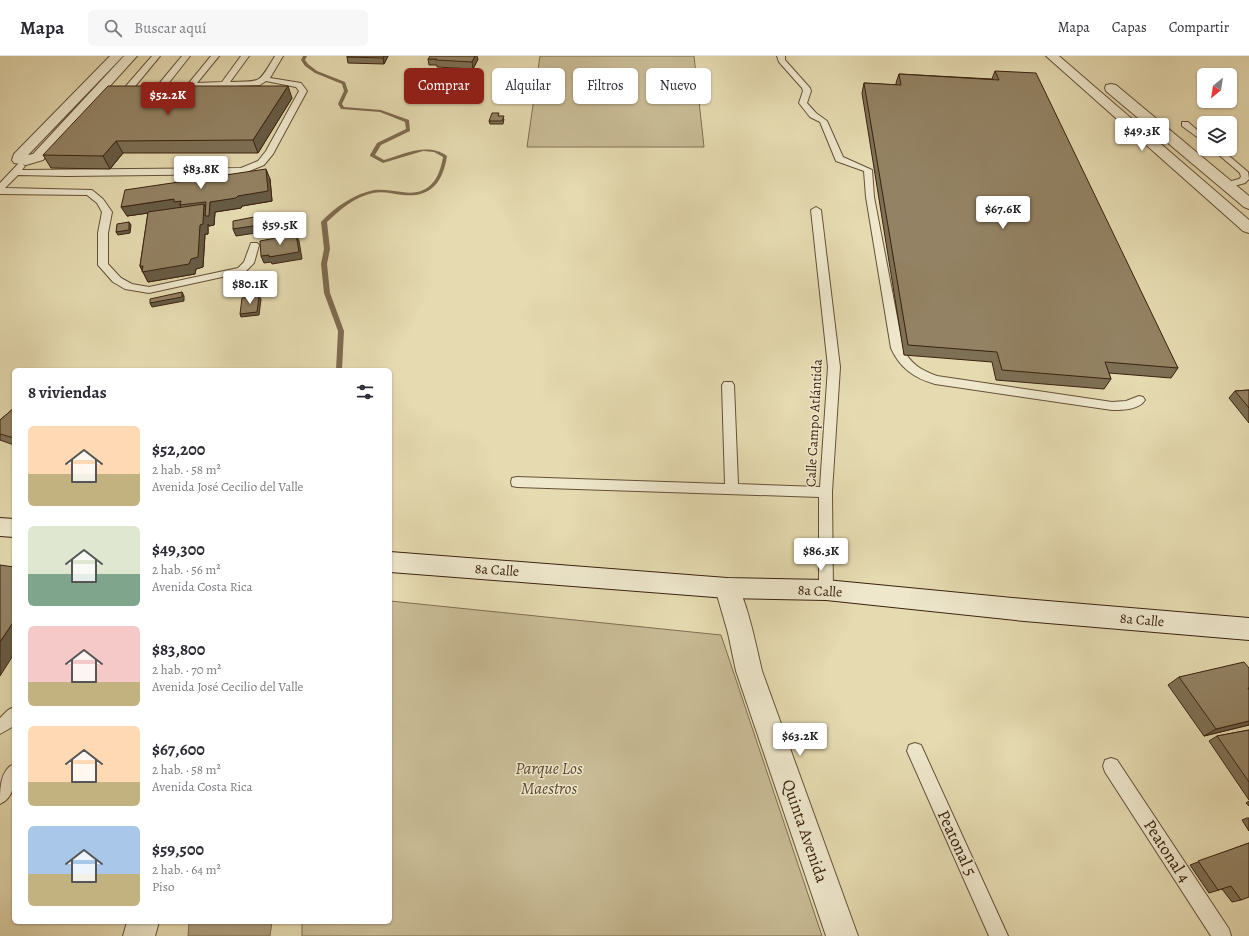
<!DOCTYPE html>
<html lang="es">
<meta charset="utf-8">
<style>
body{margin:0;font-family:Alegreya,serif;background:#f7f7f7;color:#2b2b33;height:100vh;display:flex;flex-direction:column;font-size:15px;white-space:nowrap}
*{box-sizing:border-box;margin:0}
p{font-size:13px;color:#7c7c81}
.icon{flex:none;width:22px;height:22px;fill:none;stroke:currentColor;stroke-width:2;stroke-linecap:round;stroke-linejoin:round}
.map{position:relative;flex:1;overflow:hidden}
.sheet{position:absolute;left:12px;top:312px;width:380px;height:556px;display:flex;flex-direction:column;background:#fff;border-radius:6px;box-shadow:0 1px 3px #0004}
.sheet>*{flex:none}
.banner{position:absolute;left:404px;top:12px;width:380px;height:36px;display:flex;gap:8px}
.needle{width:26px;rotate:210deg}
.tools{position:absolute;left:1197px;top:12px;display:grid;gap:8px}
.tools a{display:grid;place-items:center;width:40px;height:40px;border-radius:6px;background:#fff;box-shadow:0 1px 3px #0004;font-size:20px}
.price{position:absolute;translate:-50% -34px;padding:0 9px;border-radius:4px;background:#fff;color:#222;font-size:13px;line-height:26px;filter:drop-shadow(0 1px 2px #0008)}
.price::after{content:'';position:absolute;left:50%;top:24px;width:12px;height:9px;margin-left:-6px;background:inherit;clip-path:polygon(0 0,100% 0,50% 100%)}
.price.selected{background:#8f2418;color:#fff}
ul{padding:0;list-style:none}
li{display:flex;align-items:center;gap:12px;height:100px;padding:0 16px}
li span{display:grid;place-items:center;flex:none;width:112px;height:80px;border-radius:6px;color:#555}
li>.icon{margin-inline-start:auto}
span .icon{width:48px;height:48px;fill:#fffc;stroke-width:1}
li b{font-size:17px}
h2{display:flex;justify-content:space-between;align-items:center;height:48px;padding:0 16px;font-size:17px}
.tag{padding:0 14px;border-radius:6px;background:#fff;box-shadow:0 1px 3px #0004;font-size:14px;line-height:36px}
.tag.selected{background:#8f2418;color:#fff}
header{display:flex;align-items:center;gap:24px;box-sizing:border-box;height:56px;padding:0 20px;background:#fff;border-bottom:1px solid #e1e1e2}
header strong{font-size:19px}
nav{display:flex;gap:22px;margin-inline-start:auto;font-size:14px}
.search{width:280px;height:36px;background:#f7f7f7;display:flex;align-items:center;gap:10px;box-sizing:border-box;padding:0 14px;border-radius:6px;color:#7c7c81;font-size:15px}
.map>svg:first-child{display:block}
.green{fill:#c8bb95;stroke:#816e52}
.water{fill:#ab9b79;stroke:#7e6b4f}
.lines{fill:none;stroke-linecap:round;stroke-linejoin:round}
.stream{fill:#7e6b4f;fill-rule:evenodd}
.lane-casing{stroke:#655037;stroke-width:2}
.street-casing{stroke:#655037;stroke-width:2}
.secondary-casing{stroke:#3a220f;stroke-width:2}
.lane{fill:#eee7cc;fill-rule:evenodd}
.street{fill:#eee7cc;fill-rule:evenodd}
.secondary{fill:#eee7cc;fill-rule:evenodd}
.wall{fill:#7e7055;stroke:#3a220f}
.shaded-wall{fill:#675b45;stroke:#3a220f}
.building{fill:#938263;stroke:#3a220f}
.labels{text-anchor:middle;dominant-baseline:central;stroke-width:3;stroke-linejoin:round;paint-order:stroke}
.street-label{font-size:14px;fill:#3a220f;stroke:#eee7cc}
.near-park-label{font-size:17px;font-style:italic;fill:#5e4830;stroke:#eee7cc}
.near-street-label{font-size:17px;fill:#3a220f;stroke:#eee7cc}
</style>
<header>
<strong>Mapa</strong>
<div class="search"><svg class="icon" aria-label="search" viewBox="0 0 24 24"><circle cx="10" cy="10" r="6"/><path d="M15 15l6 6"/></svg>Buscar aquí</div>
<nav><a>Mapa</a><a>Capas</a><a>Compartir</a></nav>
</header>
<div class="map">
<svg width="1249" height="880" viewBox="0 0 1249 880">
<rect width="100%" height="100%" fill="#e5dab0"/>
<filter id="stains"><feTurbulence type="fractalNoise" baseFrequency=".005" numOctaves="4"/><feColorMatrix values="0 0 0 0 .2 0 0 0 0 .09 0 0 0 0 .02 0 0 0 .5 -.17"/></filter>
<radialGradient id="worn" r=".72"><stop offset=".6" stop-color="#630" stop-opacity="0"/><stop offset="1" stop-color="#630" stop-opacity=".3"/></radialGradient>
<!-- green -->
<path class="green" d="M540 0H694L704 91H527Z
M390 545 721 579 822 880H302V866H390Z"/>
<!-- water -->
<path class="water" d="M189 866H272L270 880H188Z"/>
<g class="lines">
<!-- stream -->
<path class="stream" d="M303 0H307L305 4 308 8 317 15 345 26 348 35 342 48 344 51 381 54 409 64 410 75 381 89 375 99 384 104C404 98 428 86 447 100 443 126 431 142 403 139 392 138 384 135 373 137 354 141 340 154 327 166L330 193 327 208 330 237 344 275 342 314H336L338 275 324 237 321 208 324 193 321 166C335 151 354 138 374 134 384 133 392 135 402 136 428 140 439 125 443 101L434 96 423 95 383 107 370 100V99L377 87 406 73 405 66 380 56 341 53 338 48 344 35 342 28 315 17 305 10 301 4Z"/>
<!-- lane casing -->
<g class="lane-casing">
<path id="lane" d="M152 0H160L132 34H126V30Z
M182 0H190L164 33H158V29Z
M211 0H219L197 27 222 26 241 0H249L230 26C263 25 258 28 275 0H283L270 22 301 27 307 35 273 98 264 109 242 118 67 120 18 119 5 132 92 134 103 143 112 156 108 177V208L121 222 132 228 149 231 238 212 244 206 251 187H257L259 189 254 207 245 216 149 237 125 233 113 226 98 209V177L102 156 97 147 87 139 0 138V127L18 108 21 107 25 110 22 114 241 112 258 105 266 95 299 35 296 31 266 25 260 29 174 32V28L189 27Z
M777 0H785V4L810 32 811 35 807 47 816 57 827 65 843 101 872 114 874 141 903 292C910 308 921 314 937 320L1112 346 1126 345 1139 340 1143 341 1145 344C1139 354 1122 354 1112 354L935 328C914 322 900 312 891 292L866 141 864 115 836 105 820 66 810 61 799 47 803 35 802 32 779 6Z
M1182 66H1188L1204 80V86L1182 70Z
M1212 93H1221L1248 116 1249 123 1245 127 1227 132 1224 131 1223 129 1224 127 1239 123 1241 121 1240 117Z
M816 151 821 154 840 311 832 436 833 534 831 538 826 540 821 538 819 534V441L517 431 512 430 511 426 512 422 517 421 725 428 722 329 724 326H732L734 329 738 428 820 431 828 311 811 154Z
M14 651V670L0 678V662L8 654Z
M915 687 921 689 1008 880H989L907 695 909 689Z
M1111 702 1117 704 1229 873 1231 880H1211L1105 716 1103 710 1105 704Z
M14 708C14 723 16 741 0 748 0 733 0 714 14 708Z"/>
</g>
<!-- street casing -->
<g class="street-casing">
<path id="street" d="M110 0H123L28 99 33 98 124 0H137L43 104 26 109 14 107 12 104 14 98Z
M1046 0H1059L1249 164V177L1243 175Z
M1111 28 1116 29 1249 140V153L1244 151 1106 35 1105 32 1106 29Z
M727 522 736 525C749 553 755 585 762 615L858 880H826L736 615 728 577 715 532 718 525Z
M127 866H159L155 880H123Z"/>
</g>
<!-- secondary casing -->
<g class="secondary-casing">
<path id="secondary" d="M0 462 14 463V481L0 480Z
M390 496 727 522 826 524 1024 543 1249 562V584L1024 565 826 544 727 542 390 516Z"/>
</g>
<!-- lane -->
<use href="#lane" class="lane"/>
<!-- street -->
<use href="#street" class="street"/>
<!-- secondary -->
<use href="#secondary" class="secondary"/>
</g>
<!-- wall -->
<path class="wall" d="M388 0 384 8 348 7 347 1Z
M428 3H478L473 13 437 11V9H429Z
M995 15 1178 312 1171 322 1109 317 1111 323 1104 333 996 324 992 306 904 299 862 37 864 27 896 29V27L899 18 992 23Z
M292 42 258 97H123L110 113 51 112 43 99Z
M500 60 504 63 503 68H490L489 65Z
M270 123 272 145 242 150 241 152 215 156 214 169 209 170 208 168V178H205L203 211 196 213 195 218 148 226 140 210 148 157 127 160Z
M1249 334V367L1229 342 1235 335Z
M14 352V389L0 384V364Z
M1249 612V669L1204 680 1168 629 1179 621Z
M1249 674V744L1209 685 1217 680Z
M1249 745V750L1246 747Z
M1247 762H1249V775L1242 764Z
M1249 787 1241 844 1232 846 1222 833 1209 837 1190 809Z"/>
<!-- shaded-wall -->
<path class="shaded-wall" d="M384 0H388L384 8 383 2Z
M475 0H477L478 3 473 13 472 6Z
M288 30 292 42 258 97 253 84Z
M116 85 123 97 110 113 103 100Z
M266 113 270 123 272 145 242 150 241 152 215 156 214 169 209 170 208 168V178H205L203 211 196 213 195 218 148 226 140 210 200 169 204 148 208 157 210 146 238 140Z
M174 143 181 145 180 149 183 155 178 153 127 160 121 151Z
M265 159 268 166 269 175 236 180 233 173Z
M129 166 131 169 130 177 118 179 116 176Z
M296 178 299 185 302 203 272 208 271 206 264 207 261 200Z
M182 236 184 240V245L152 251 150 247Z
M259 240 261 243 259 259 241 261 240 258Z
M14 565V598L0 620V586Z
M1249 665V669L1204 680 1216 673Z"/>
<!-- building -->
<path class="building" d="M347 0H384L383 2 347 1Z
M430 0H475L472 6 436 4 437 3H428Z
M995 15 1036 17 1178 312 1105 306 1111 323 1002 314 997 296 908 289 864 27 901 29 899 18 999 24Z
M108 30H288L253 84 116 85 103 100 43 99Z
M492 57H499L498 60H504L502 65H489Z
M266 113 268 135 238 140 236 142 210 146 209 160H205L206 146 180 149 181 145 174 146V143L121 151 125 134Z
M204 148 203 168 200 169 198 201 191 203 189 208 142 216 143 210H140L148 156Z
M265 159 266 168 233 173V165Z
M129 166V174L116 176 117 168Z
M296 178 299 196 269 201V199L261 200 260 185Z
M182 236V241L150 247V243Z
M259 240 257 256 240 258 242 242Z
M1249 334V352L1235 335Z
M14 352V382L0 378V364Z
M0 509 14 511V565L0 586Z
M1244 606 1249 612V632H1248L1249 634V665L1216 673 1179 621Z
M1249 674V726L1217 680Z
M1249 787V841L1241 844 1231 830 1218 834 1198 805Z"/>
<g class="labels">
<!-- street labels -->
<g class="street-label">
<text transform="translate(814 367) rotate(-87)">Calle Campo Atlántida</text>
<text transform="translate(497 514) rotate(4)">8a Calle</text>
<text transform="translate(820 535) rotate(3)">8a Calle</text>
<text transform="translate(1142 564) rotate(5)">8a Calle</text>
</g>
<!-- near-park labels -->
<g class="near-park-label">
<text x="549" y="712">Parque Los<tspan x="549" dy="20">Maestros</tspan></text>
</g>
<!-- near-street labels -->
<g class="near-street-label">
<text transform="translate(805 775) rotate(71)">Quinta Avenida</text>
<text transform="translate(957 787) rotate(65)">Peatonal 5</text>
<text transform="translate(1167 795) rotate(57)">Peatonal 4</text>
</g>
</g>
<rect width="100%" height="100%" filter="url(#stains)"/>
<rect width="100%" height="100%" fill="url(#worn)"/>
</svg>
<div class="tools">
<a><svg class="needle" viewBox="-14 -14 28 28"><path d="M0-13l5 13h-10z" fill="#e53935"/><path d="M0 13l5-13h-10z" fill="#7c7c81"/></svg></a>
<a><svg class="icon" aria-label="layers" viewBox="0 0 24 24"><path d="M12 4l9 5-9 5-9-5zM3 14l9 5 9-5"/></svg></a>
</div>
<b class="price selected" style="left:168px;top:60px">$52.2K</b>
<b class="price" style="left:1142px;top:96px">$49.3K</b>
<b class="price" style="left:201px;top:134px">$83.8K</b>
<b class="price" style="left:1003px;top:174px">$67.6K</b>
<b class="price" style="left:280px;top:190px">$59.5K</b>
<b class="price" style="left:250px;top:249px">$80.1K</b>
<b class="price" style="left:821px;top:516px">$86.3K</b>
<b class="price" style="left:800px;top:701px">$63.2K</b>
<div class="banner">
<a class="tag selected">Comprar</a>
<a class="tag">Alquilar</a>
<a class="tag">Filtros</a>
<a class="tag">Nuevo</a>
</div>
<section class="sheet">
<h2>8 viviendas<svg class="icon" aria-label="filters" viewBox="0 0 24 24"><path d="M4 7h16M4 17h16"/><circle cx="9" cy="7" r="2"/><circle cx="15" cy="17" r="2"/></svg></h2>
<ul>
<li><span style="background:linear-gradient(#ffd9b3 60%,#c2b280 0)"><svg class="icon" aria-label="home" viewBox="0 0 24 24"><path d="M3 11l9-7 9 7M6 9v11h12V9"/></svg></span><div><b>$52,200</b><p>2 hab. · 58 m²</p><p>Avenida José Cecilio del Valle</p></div></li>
<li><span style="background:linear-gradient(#dfe7d0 60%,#7fa58c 0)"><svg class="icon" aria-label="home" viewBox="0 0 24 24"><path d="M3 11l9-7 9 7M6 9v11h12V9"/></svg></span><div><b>$49,300</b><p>2 hab. · 56 m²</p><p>Avenida Costa Rica</p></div></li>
<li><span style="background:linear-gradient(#f6c9c9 70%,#c2b280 0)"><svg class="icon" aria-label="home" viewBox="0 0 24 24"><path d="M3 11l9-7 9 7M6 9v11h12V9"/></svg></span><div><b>$83,800</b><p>2 hab. · 70 m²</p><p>Avenida José Cecilio del Valle</p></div></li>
<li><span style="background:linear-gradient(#ffd9b3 70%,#c2b280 0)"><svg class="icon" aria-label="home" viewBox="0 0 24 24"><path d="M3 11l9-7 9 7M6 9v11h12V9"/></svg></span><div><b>$67,600</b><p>2 hab. · 58 m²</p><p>Avenida Costa Rica</p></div></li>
<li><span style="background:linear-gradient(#a9c7e8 60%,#c2b280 0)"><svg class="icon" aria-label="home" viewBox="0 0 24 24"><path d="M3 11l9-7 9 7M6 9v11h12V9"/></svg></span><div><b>$59,500</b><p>2 hab. · 64 m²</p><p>Piso</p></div></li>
</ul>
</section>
</div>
